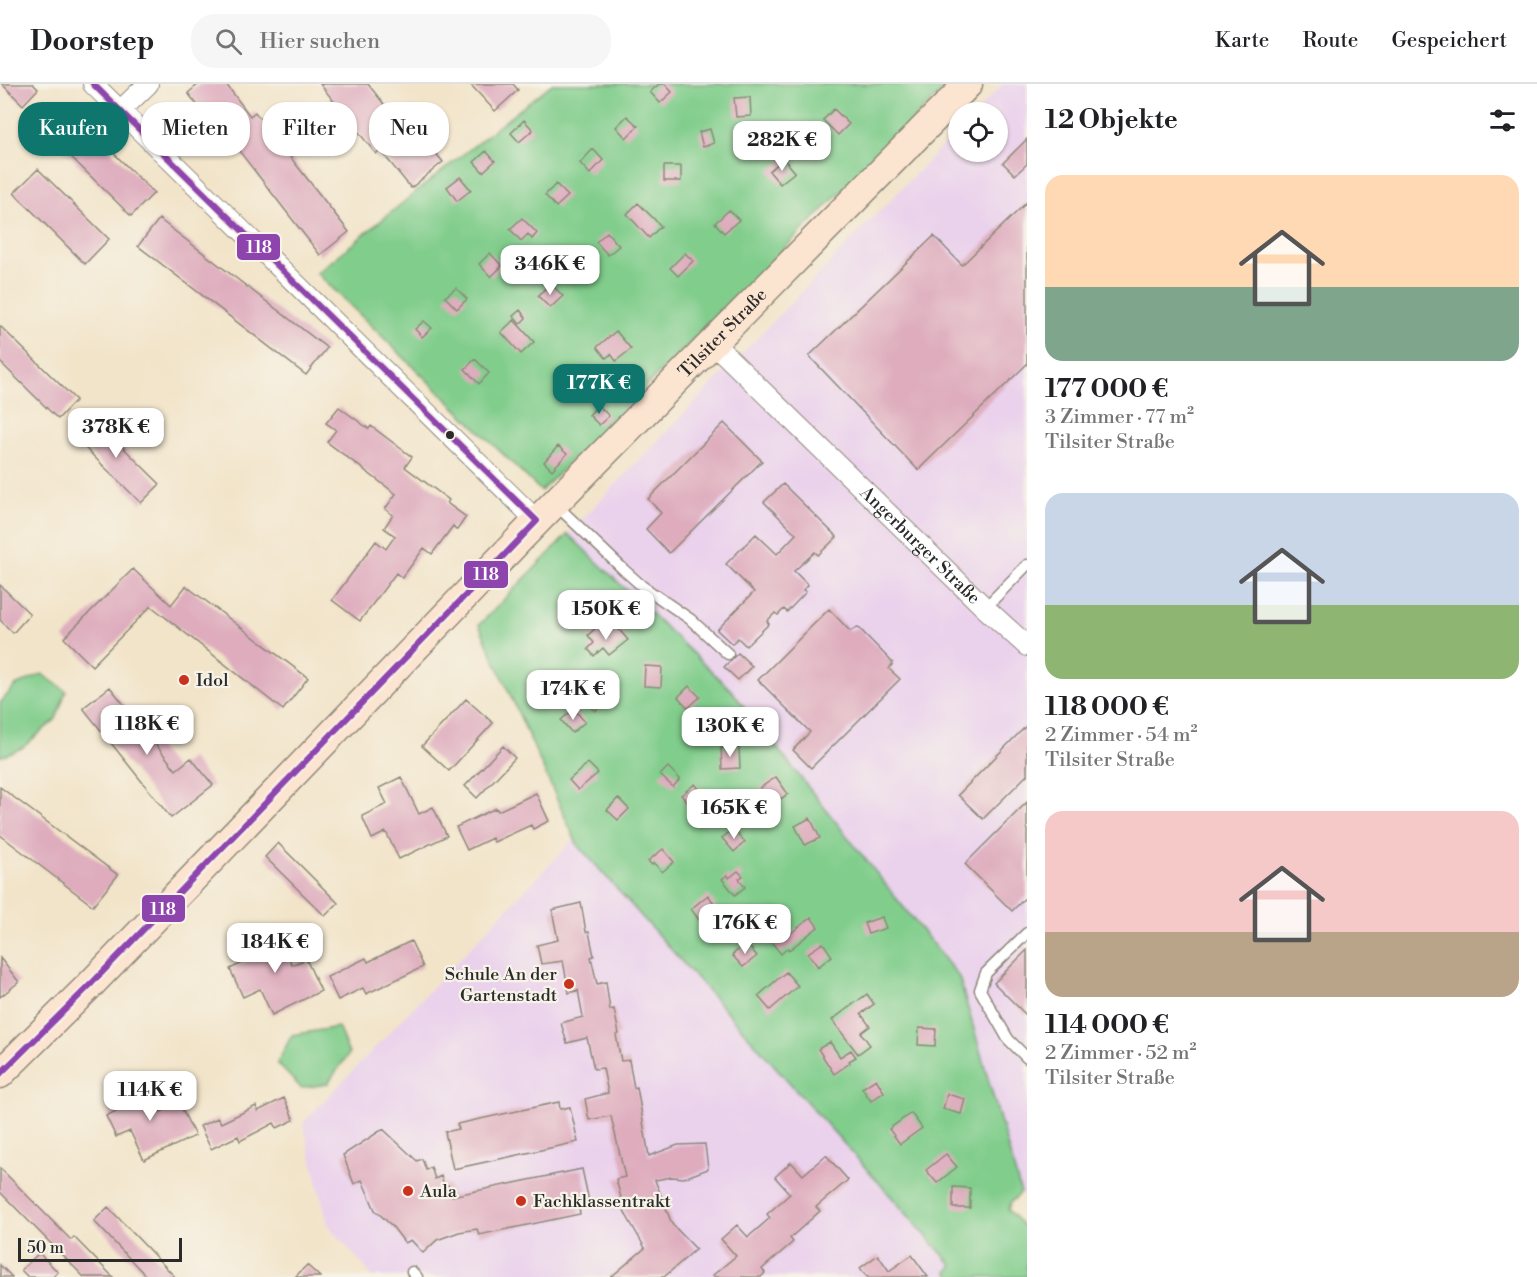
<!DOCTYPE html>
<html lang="de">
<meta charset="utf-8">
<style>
body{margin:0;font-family:"Libre Bodoni",serif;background:#f6f6f6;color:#202124;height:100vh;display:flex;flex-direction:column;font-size:22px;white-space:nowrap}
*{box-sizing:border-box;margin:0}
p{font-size:20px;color:#757577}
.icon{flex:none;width:33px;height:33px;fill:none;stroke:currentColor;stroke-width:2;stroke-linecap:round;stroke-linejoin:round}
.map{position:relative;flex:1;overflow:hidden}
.details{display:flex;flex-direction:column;background:#fff;width:510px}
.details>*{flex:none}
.banner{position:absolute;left:18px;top:18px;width:570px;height:54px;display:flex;gap:12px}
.fabs{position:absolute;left:948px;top:18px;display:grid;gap:12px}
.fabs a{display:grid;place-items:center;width:60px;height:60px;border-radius:50%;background:#fff;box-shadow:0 2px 4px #0004;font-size:30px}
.scale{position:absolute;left:18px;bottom:15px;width:164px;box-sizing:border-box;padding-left:6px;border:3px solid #2b2b2b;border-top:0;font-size:16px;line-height:21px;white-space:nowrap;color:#2b2b2b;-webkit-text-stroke:4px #f7f3e8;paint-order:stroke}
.price{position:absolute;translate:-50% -51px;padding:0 14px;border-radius:12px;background:#fff;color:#222;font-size:20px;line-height:39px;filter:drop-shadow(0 2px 3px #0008)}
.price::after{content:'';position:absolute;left:50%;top:36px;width:18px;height:14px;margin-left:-9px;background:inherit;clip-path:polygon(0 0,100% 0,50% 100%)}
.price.current{background:#0f766e;color:#fff}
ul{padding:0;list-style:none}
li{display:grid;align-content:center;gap:12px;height:318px;padding:0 18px}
li span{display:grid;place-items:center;height:186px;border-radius:18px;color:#555}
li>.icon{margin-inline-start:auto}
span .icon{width:108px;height:108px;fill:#fffc;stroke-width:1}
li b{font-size:26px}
h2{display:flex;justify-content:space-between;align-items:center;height:72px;padding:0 18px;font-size:26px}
.tag{padding:0 21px;border-radius:24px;background:#fff;box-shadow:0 2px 4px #0004;font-size:21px;line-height:54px}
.tag.current{background:#0f766e;color:#fff}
header{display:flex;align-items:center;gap:36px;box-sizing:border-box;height:84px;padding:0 30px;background:#fff;border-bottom:2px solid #e0e0e0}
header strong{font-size:28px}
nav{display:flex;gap:33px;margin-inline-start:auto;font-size:21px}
.search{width:420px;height:54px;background:#f6f6f6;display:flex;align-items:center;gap:15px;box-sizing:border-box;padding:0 21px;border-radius:24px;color:#757577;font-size:22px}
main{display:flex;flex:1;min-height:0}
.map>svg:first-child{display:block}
.built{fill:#ead1ec}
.green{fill:#81cd8c;stroke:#567c5c;stroke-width:1.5}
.building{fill:#deacbd}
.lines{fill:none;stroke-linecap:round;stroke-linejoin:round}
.lane-casing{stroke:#8e887a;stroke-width:13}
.street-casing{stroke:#8e887a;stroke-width:22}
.secondary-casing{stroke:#8e887a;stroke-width:31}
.lane{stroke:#fff;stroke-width:10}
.street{stroke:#fff;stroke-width:20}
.secondary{stroke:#fce5d0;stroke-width:28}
.bus-1-casing{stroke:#f7f3e8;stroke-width:10}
.bus-1{stroke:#8e44ad;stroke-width:6}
.bus-dot{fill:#2b2b2b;stroke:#f7f3e8;stroke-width:2}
.poi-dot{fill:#c8321e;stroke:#f7f3e8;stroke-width:2}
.labels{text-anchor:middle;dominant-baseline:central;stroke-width:4.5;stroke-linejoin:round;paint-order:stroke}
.street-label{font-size:18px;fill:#2b2b2b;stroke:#f7f3e8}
.poi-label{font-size:18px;fill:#2b2b2b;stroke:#f7f3e8;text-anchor:start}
.line-badge{stroke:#f7f3e8;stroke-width:2}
.badge-label{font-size:16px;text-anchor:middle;font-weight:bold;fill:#fff}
</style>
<header>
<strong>Doorstep</strong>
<div class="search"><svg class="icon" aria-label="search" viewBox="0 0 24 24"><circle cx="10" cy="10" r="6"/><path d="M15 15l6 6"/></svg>Hier suchen</div>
<nav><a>Karte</a><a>Route</a><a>Gespeichert</a></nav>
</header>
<main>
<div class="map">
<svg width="1027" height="1193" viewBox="0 0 1027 1193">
<rect width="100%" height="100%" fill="#f7f3e8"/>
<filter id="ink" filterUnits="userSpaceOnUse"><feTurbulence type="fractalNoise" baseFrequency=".0167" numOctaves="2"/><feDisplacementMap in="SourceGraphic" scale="12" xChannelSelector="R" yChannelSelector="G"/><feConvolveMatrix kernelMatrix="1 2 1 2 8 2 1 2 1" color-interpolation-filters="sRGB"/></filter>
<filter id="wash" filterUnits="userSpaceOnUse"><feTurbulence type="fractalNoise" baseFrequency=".008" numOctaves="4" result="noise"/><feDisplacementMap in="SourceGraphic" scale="24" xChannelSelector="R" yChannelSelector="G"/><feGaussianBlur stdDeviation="1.35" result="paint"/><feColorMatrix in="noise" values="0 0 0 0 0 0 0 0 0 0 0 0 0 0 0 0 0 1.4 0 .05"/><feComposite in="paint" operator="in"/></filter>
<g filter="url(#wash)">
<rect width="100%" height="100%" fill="#f2e4c9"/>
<!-- built -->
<path class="built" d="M1003 0H1027V1115L1021 1109 568 450 958 46V68H998V28H976Z
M575 754 577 760 953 1182 947 1188 951 1193H373L328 1141 303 1039Z"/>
<!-- green -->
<path class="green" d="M552 0H949L541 407 317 189 422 103Z
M568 450 731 606 959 893 1021 1109 1010 1119 1008 1126 1027 1146V1193H951L947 1188 953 1182 577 760 479 541Z
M42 590 66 607 56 635 22 664 0 673V619L15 602Z
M338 943 349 970 327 1000 301 1004 277 979 292 951Z"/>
<g id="blocks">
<!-- building -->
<path class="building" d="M2 0H33L38 5 23 21Z
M199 0H226L250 32 255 28 349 148 320 171 226 50 222 53 188 9Z
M320 0H368L405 47 413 41 443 78 411 104 380 66 376 70Z
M470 0H513L518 6 495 27Z
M659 0H665L672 8 660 19 650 8Z
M750 13 751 32 736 33 734 14Z
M834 25 849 40 838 51 823 36Z
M627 32 638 42 626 54 616 43Z
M524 36 533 46 519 58 511 49Z
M83 39 154 109 131 132 60 62Z
M710 45 714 59 703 63 699 48Z
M1027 55V80L1015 91 1003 79Z
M593 65 603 76 590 90 580 79Z
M486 67 495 77 483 88 474 78Z
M784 75 795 88 780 100 769 87Z
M664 82H681V97H664Z
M38 85 109 155 85 180 14 109Z
M460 93 471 106 457 117 447 103Z
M556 100 568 112 556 123 545 111Z
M1027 118V280L918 386 809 272 934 152 962 181Z
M638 119 661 142 649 154 627 130Z
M729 126 739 136 724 149 715 139Z
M522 134 537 149 532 155 528 150 521 157 510 145Z
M159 135 327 264 306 291 138 162Z
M607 148 619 162 608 171 596 158Z
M490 169 502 182 491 193 479 180Z
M685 169 693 177 678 192 670 184Z
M550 199 563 212 550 224 538 212Z
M456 204 467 215 457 225 445 213Z
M520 226 526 234 520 240 513 232Z
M514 236 534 258 521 270 501 248Z
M424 237 432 244 422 253 415 245Z
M0 242 76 316 58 335 0 278Z
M616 247 631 265 616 277 611 270 606 274 597 263Z
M475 275 489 289 479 300 465 285Z
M598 321 609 332 599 341 589 331Z
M339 323 369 345 371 342 412 373 405 383 449 416 447 419 466 433 457 446 453 442 432 470 424 464 402 494 396 489 360 537 332 516 376 457 386 465 395 452 384 444 393 431 385 425 396 410 327 358 336 346 326 339Z
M90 331 160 400 141 419 71 350Z
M724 339 762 377 669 469 646 445 661 429 648 415Z
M558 362 567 370 552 386 544 378Z
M783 400 837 453 818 471 815 468 794 487 808 501 803 506 806 508 787 528 784 525 778 531 775 529 767 537 769 540 746 562 738 554 732 560 717 546 754 508 726 480 756 450 777 470 796 450 764 418Z
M133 485 171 521 186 502 308 594 283 626 151 522 92 582 64 554Z
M0 501 30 530 13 549 0 536Z
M829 525 850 547 858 543 893 579 889 585 900 595 811 684 793 666 810 648 758 596Z
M598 542 605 551 616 542 628 556 609 571 603 564 594 572 588 565 594 559 588 551Z
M738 569 752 582 738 596 724 583Z
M645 582 662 583 661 603 644 602Z
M689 602 700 613 688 624 678 613Z
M110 603 176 686 191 674 213 701 171 734 83 624Z
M589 608 594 613 596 611 604 619 595 627 583 614Z
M466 615 493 639 449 687 422 662Z
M574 625 585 638 572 649 561 636Z
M1027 641V691L983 735 958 711Z
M503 662 515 674 477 714 465 702Z
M739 663 740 684 722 685 721 664Z
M588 679 598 689 578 706 569 696Z
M668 683 680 695 673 703 660 691Z
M401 693 419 730 433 723 447 752 399 775 386 748 372 755 362 732 387 720 379 704Z
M776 693 788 710 779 716 777 713 771 718 760 704Z
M695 700 706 713 692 724 681 711Z
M0 703 118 791 93 822 0 751Z
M536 709 549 737 533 745 531 741 494 758 492 754 467 766 456 743 496 724 498 727Z
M618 714 629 725 618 736 607 726Z
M1027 718V812L1012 827 965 780Z
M810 734 820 754 805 761 795 742Z
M733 745 745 758 734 768 722 754Z
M278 759 338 819 325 832 265 773Z
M663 765 674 778 662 788 654 779 652 781 648 777Z
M738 787 743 792 739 795 745 803 735 811 722 795 727 791 729 794Z
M708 811 716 822 699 836 691 825Z
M581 819 586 848H589L594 872 591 873 597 900 606 898 610 926 614 925 619 950 616 951 621 977 629 976 634 1004 637 1003 649 1072 678 1061 705 1060 708 1085 684 1094 672 1093 655 1096 672 1140 696 1165 664 1193H611L645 1164 625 1129 616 1095 625 1093 611 1032 589 1036 585 1015 608 1009 603 984 594 985 587 954 567 959 561 939 583 933 578 906 569 909 563 877 541 880 537 861 558 856 552 826Z
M811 833 818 843 789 866 788 864 781 870 764 849 775 841 785 854Z
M882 833 886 844 868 850 864 839Z
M275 843 292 881 306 875 321 907 272 931 260 905 243 913 230 885 255 873 248 856Z
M411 857 423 883 366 910 363 904 338 916 327 893 366 874 368 878Z
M746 859 757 872 743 883 732 871Z
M823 859 832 872 818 883 808 869Z
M1027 866V932L994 899Z
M0 874 19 898 0 913Z
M786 888 798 902 770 926 758 912Z
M867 910 874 920 861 930 870 942 861 949 870 961 858 970 832 936Z
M919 944 936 945 935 962 918 961Z
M830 958 840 973 851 966 856 973 849 977 850 979 834 990 818 965Z
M145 994 161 1028 179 1019 195 1052 144 1076 130 1047 116 1053 106 1032 132 1019 125 1004Z
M876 995 884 1008 871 1017 862 1004Z
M947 1010 965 1015 961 1030 943 1025Z
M284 1014 294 1036 277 1044 274 1039 240 1057 238 1052 211 1065 200 1042 218 1034 221 1039 256 1022 258 1027Z
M559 1018 560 1025 570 1023 578 1058 453 1085 445 1048 459 1045 457 1040Z
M911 1029 922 1044 900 1060 889 1045Z
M383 1045 417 1077 422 1075 426 1086 431 1083 435 1095 441 1092 444 1101H448L452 1112 582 1085 590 1122 579 1124 580 1130 479 1151 477 1145 459 1148 437 1156 423 1169 411 1156 405 1159 392 1142 375 1126 362 1096 354 1100 343 1071Z
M946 1070 957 1083 937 1099 926 1086Z
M826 1071 848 1096 816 1123 820 1127 790 1154 793 1158 762 1185 765 1189 761 1193H715L713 1191 736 1172 721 1155 737 1141 748 1153 770 1134 767 1130 790 1110 775 1093 791 1078 803 1091Z
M0 1084 71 1156 74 1153 113 1193H84L0 1108Z
M953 1103 970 1104V1124H953Z
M108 1123 175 1193H147L94 1137Z
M39 1169 58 1188 53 1193H28L21 1186Z
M878 1171 889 1187 912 1171 928 1193H867L860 1184Z
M0 1181 12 1193H0Z
M307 1181 320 1193H295Z"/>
</g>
</g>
<g filter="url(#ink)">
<use href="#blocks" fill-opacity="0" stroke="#8e887a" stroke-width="1.5"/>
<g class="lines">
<!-- lane casing -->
<g class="lane-casing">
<path id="lane" d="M555 420 624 486 642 502 690 535 728 570
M985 524 1027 481
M1027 849 986 889 980 906 1008 955 1027 974
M412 1188 417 1193"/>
</g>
<!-- street casing -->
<g class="street-casing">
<g id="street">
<path d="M93 0 537 437"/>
<path d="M119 28 148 0"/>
<path id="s1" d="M712 258 985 524 1027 562"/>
</g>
</g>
<!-- secondary casing -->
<g class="secondary-casing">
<g id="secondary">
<path id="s2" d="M0 990 92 899 537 437 968 0"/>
</g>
</g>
<!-- lane -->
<use href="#lane" class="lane"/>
<!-- street -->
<use href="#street" class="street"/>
<!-- secondary -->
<use href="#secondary" class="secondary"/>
<!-- bus-1 casing -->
<g class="bus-1-casing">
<path id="bus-1" d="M0 990 92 899 537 437 93 0"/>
</g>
<!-- bus-1 -->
<use href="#bus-1" class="bus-1"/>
</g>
</g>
<!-- markers -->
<circle class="bus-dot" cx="450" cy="351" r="5"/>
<g class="poi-dot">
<circle cx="184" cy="596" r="6"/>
<circle cx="569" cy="900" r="6"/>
<circle cx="408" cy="1107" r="6"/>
<circle cx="521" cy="1117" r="6"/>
</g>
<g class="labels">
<!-- street labels -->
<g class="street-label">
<text stroke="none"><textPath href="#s2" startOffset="1035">Tilsiter Straße</textPath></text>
<text stroke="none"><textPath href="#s1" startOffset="291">Angerburger Straße</textPath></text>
</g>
<!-- poi labels -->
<g class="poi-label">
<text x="196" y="596">Idol</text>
<text x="557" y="890" text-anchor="end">Schule An der<tspan x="557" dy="21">Gartenstadt</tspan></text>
<text x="420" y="1107">Aula</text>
<text x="533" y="1117">Fachklassentrakt</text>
</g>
</g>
<g class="line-badge">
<rect x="236" y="149" width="45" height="28" rx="6" fill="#8e44ad"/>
<rect x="463" y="476" width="46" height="29" rx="6" fill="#8e44ad"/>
<rect x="141" y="810" width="45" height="29" rx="6" fill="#8e44ad"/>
</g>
<g class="badge-label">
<text x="259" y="169">118</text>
<text x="486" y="496">118</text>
<text x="163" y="831">118</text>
</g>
</svg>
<div class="fabs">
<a><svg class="icon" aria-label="locate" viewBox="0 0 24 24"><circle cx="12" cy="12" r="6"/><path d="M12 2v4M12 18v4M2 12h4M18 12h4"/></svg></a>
</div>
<div class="scale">50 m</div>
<b class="price" style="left:782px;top:88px">282K €</b>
<b class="price" style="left:550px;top:212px">346K €</b>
<b class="price current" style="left:599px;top:331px">177K €</b>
<b class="price" style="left:116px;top:375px">378K €</b>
<b class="price" style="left:606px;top:557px">150K €</b>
<b class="price" style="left:573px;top:637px">174K €</b>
<b class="price" style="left:147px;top:672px">118K €</b>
<b class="price" style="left:730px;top:674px">130K €</b>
<b class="price" style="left:734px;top:756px">165K €</b>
<b class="price" style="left:745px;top:871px">176K €</b>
<b class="price" style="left:275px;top:890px">184K €</b>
<b class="price" style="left:150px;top:1038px">114K €</b>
<div class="banner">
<a class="tag current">Kaufen</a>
<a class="tag">Mieten</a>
<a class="tag">Filter</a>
<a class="tag">Neu</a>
</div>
</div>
<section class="details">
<h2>12 Objekte<svg class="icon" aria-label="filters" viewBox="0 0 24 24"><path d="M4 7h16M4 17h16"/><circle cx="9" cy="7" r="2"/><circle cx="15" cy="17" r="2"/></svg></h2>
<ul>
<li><span style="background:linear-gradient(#ffd9b3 60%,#7fa58c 0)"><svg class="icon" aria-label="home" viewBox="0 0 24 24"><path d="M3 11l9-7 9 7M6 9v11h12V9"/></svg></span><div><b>177 000 €</b><p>3 Zimmer · 77 m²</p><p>Tilsiter Straße</p></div></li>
<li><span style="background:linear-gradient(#c9d6e8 60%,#8fb573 0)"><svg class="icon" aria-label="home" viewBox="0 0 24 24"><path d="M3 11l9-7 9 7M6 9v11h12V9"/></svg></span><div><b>118 000 €</b><p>2 Zimmer · 54 m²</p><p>Tilsiter Straße</p></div></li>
<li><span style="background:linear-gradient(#f6c9c9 65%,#b9a48a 0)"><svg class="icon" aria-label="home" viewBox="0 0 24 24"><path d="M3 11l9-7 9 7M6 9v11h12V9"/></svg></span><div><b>114 000 €</b><p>2 Zimmer · 52 m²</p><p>Tilsiter Straße</p></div></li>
</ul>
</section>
</main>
